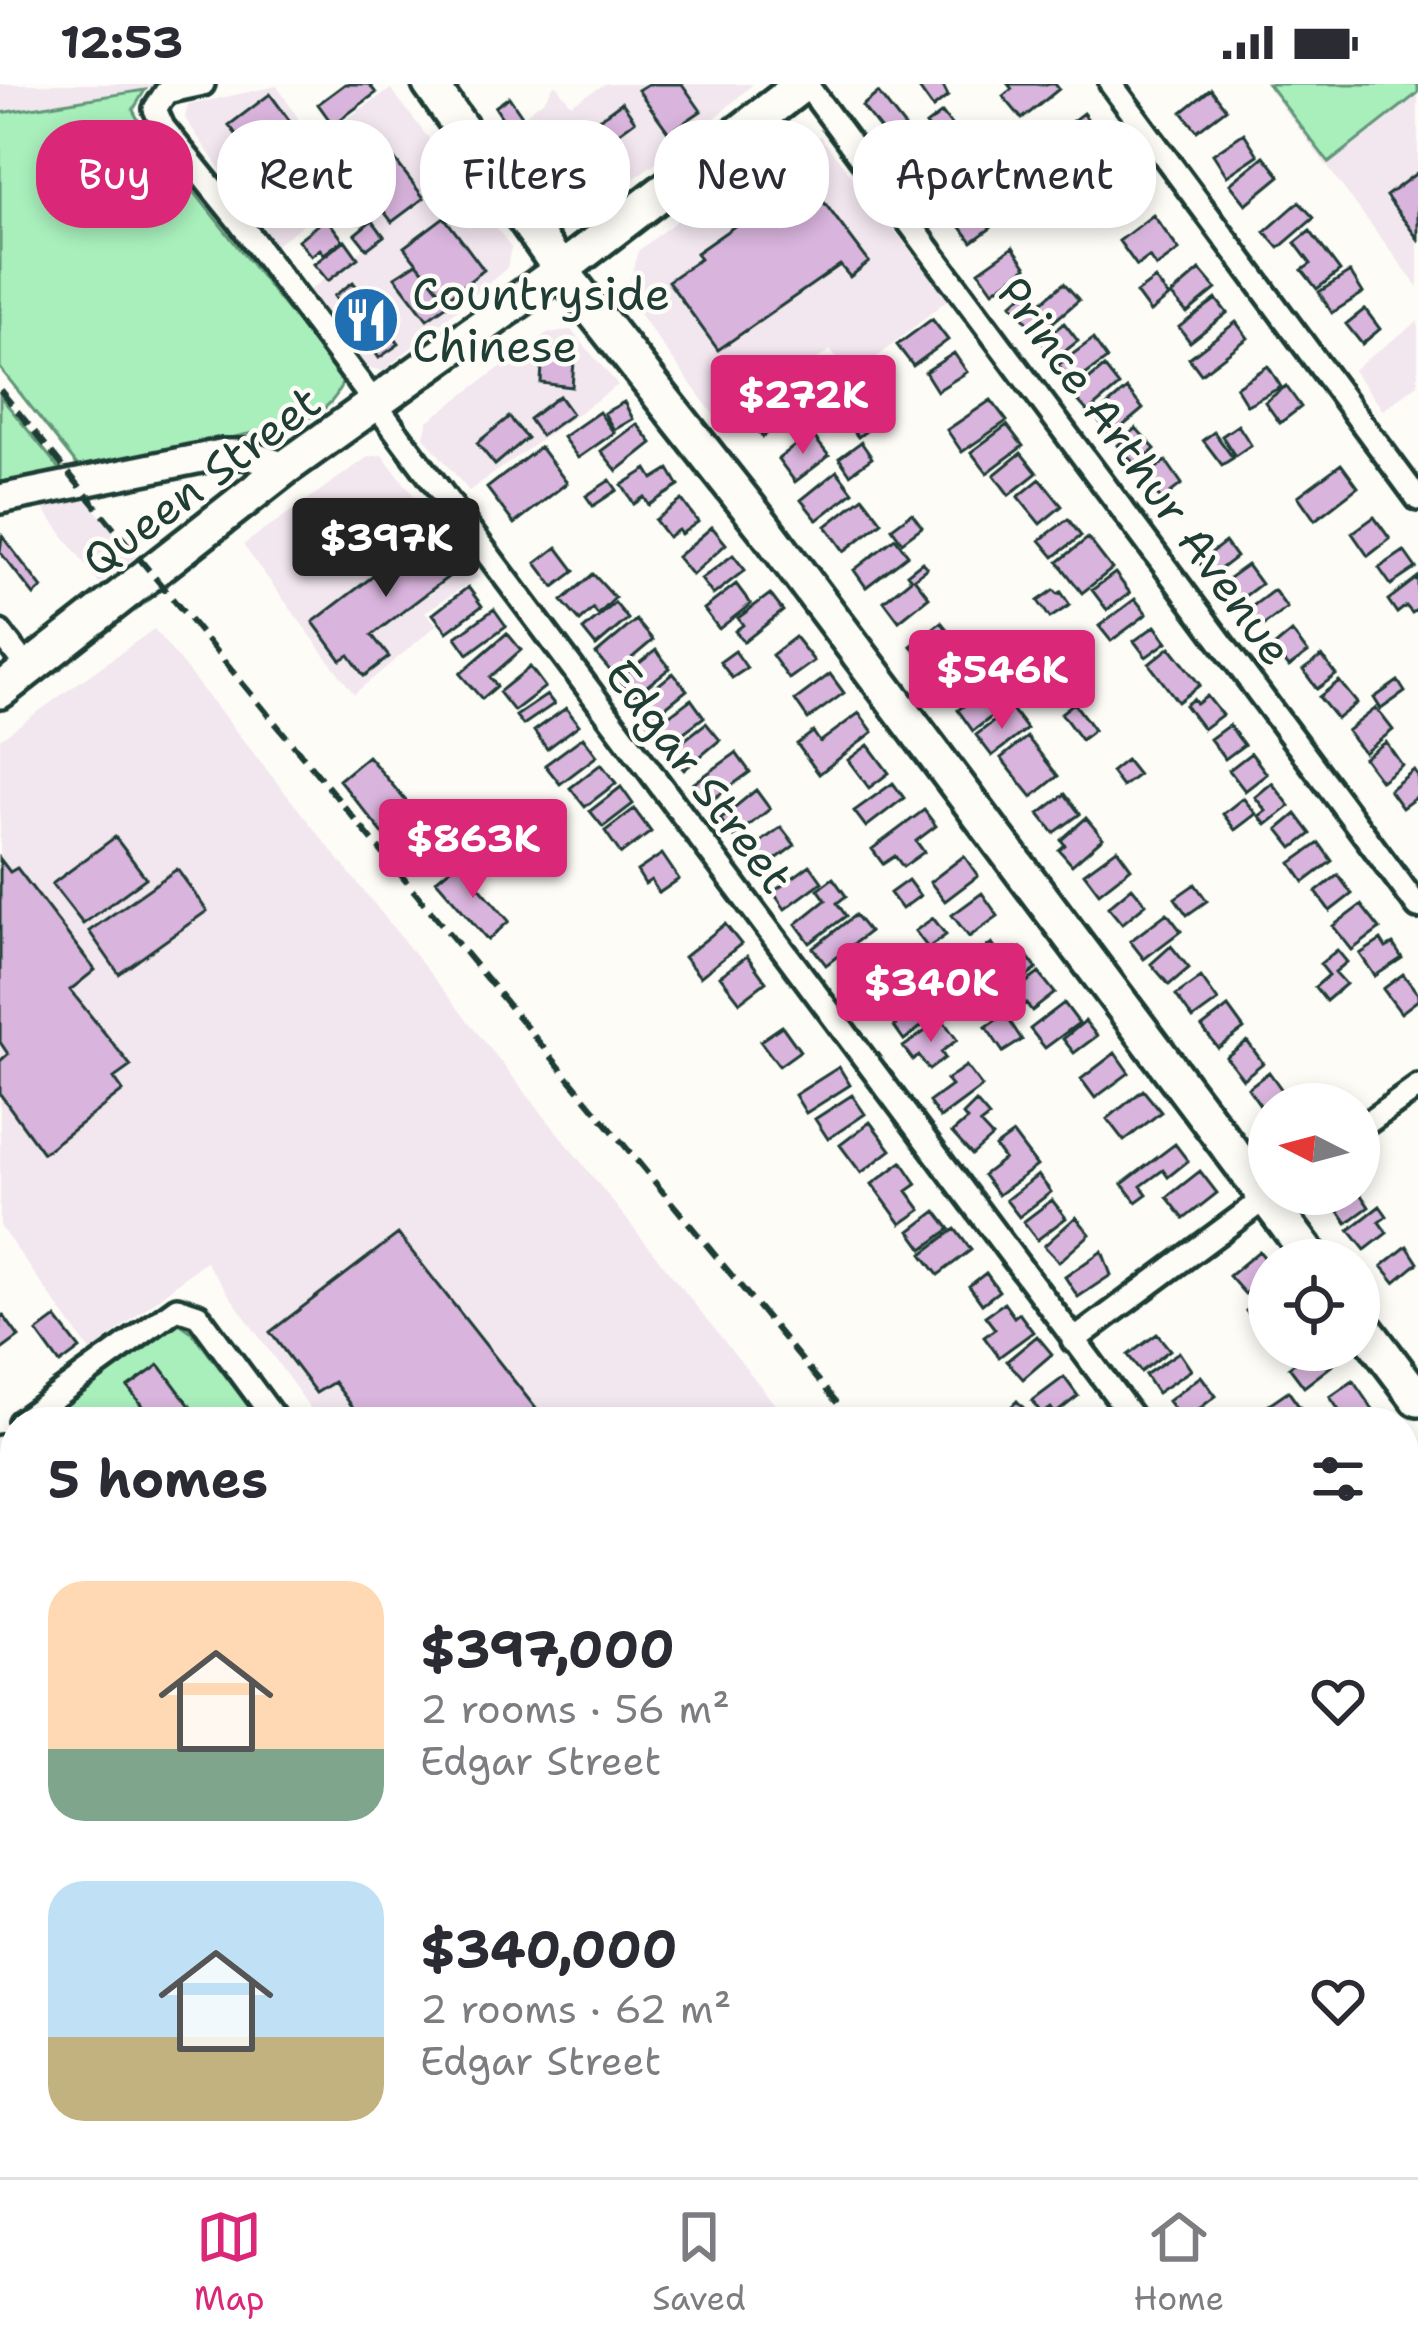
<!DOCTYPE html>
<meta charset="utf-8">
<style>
body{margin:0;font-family:"Shantell Sans",sans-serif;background:#f2f2f3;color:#2b2b33;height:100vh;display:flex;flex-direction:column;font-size:45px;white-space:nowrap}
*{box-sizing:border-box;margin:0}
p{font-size:39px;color:#7c7c81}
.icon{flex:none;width:66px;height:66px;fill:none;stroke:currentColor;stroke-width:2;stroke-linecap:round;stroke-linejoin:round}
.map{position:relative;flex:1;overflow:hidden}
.side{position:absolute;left:0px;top:1323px;width:1419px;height:771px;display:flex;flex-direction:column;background:#fff;border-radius:48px 48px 0 0;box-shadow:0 6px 18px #0003}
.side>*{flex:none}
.banner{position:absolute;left:36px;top:36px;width:1347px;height:108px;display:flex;gap:24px}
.needle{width:78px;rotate:276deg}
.tools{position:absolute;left:1248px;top:999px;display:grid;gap:24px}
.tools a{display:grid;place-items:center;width:132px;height:132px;border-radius:50%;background:#fff;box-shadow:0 6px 18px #0003;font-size:60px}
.price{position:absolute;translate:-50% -102px;padding:0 27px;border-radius:12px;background:#db2777;color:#fff;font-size:39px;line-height:78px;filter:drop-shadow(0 3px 6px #0008)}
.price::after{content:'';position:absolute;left:50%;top:72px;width:36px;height:27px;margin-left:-18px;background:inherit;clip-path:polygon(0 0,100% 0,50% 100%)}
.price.on{background:#222;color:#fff}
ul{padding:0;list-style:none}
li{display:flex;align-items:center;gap:36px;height:300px;padding:0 48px}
li span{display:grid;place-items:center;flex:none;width:336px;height:240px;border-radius:36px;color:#555}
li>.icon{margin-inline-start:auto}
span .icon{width:144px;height:144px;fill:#fffc;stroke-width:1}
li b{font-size:51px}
h2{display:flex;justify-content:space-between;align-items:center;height:144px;padding:0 48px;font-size:51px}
.chip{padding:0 42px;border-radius:48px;background:#fff;box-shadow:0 6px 18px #0003;font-size:42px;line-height:108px}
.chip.on{background:#db2777;color:#fff}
.status{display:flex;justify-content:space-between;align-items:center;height:84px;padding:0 60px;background:#fff;direction:ltr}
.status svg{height:33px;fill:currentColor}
.dock{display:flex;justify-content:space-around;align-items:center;height:168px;border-top:3px solid #e1e1e2;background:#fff;font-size:33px;color:#7c7c81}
.dock a{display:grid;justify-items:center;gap:6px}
.dock .on{color:#db2777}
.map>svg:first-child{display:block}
.built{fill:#f2e6ef}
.green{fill:#a8efbc;stroke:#649678;stroke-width:3}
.building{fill:#d9b4dd;stroke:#1f3d34;stroke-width:3}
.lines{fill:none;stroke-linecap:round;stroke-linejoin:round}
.minor-casing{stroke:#1f3d34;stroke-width:30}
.tertiary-casing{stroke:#1f3d34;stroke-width:36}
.secondary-casing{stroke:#1f3d34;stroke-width:42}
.minor{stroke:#fdfcf7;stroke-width:21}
.tertiary{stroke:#fdfcf7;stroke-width:27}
.secondary{stroke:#fdfcf7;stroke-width:33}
.rail{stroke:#1f3d34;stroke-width:6;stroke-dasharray:18 9;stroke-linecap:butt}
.labels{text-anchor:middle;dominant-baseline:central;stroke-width:9;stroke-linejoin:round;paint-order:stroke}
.poi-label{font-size:45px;fill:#1f3d34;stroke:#fdfcf7;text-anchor:start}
.street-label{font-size:45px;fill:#1f3d34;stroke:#fdfcf7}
</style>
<div class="status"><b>12:53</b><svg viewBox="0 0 49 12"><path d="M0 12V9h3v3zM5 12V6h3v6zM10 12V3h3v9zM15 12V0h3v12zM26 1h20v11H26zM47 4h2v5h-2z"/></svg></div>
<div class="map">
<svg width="1418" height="2093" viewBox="0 0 1418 2093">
<rect width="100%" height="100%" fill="#fdfcf7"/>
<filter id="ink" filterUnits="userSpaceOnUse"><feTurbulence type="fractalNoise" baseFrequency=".00833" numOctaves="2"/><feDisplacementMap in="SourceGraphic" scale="24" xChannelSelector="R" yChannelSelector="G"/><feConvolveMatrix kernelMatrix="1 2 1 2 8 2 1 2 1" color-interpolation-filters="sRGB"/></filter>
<g filter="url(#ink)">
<!-- built -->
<path class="built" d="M0 0H171L0 29Z
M555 0 571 20 606 0H753L705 43 586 129 568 131 552 123 494 49 510 43 545 15Z
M1265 0H1418V203Z
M277 2 313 57 391 5 511 163 507 184 383 287 360 282 306 209 383 150 352 111 327 130 323 125 273 163 185 34 188 21Z
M791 47 821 53 948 215 853 293 830 266 724 345 626 212 638 167Z
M1418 237V300L1383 326 1353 286Z
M571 246 618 301 469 407 424 353 428 337 547 249Z
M382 371 478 493 425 528 437 541 354 610 243 461 368 373Z
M86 416 136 472 99 499 43 424Z
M154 545 789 1338H320L205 1177 91 1268 0 1142V655Z
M1418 1802V1976L1404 1960V1815Z
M1058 2079H1404L1415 2093H1041Z"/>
<!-- green -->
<path class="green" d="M1268 0H1418V9L1329 79Z
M145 6 133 26 139 38 343 296C336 321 317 331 295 340L81 386 0 284V29Z
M0 312 64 390 16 400 0 397Z
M179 1239 192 1248 261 1338H41L165 1242Z"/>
<!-- building -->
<path class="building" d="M345 0H369L376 9 333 41 318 20Z
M648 0H682L701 27 669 49 638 6Z
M916 0H942L948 12 933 24Z
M1008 0H1055L1059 5 1022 35 1003 12 1012 5Z
M1211 5 1226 25 1197 47 1182 28Z
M878 9 911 51 895 64 862 22Z
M270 10 303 55 264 87 229 41Z
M509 13 522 32 508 43 495 23Z
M622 18 635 37 598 64 584 46Z
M942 29 955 46 939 59 926 41Z
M1083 29 1097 48 1060 76 1046 57Z
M1244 49 1258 71 1227 92 1213 70Z
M935 67 968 111 943 129 922 100 935 90 924 76Z
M1264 72 1280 92 1246 120 1230 100Z
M395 76 424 114 392 138 364 101Z
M326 78 351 111 328 127 304 94Z
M1118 86 1134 105 1116 119 1101 101Z
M1418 88V155L1386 112Z
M805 93 869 178 850 193 840 181 718 266 668 197 700 175 696 169Z
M1299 118 1314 134 1279 164 1265 148Z
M975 124 991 144 972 158 957 138Z
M1153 131 1179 166 1156 183 1149 173 1137 182 1119 157Z
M444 133 484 186 446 215 404 163Z
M326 134 343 156 324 170 320 165 311 172 298 156Z
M372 136 384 152 367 165 355 150Z
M1310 147 1340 187 1317 205 1302 186 1311 180 1295 159Z
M345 156 358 174 328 197 314 180Z
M1013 163 1027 183 993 207 979 187Z
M417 179 450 219 427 235 395 193Z
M1200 186 1216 205 1187 229 1171 211Z
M1350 188 1363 209 1332 229 1319 208Z
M1155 195 1169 213 1150 228 1136 209Z
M353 198 399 260 379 274 334 212Z
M1064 199 1079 216 1038 251 1012 220 1024 209 1036 223Z
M1216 215 1227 229 1190 258 1179 243Z
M1365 225 1380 245 1362 260 1346 240Z
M932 235 948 256 913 282 897 261Z
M1236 238 1248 254 1201 290 1189 274Z
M1064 239 1078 257 1055 275 1041 257Z
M1093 255 1107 275 1073 300 1058 281Z
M543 262 575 265 572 303 541 299Z
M954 269 967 288 937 307 925 288Z
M1268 282 1281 303 1247 321 1236 303Z
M1104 283 1119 302 1088 328 1072 310Z
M1286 302 1301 323 1280 339 1265 318Z
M1127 305 1143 325 1111 352 1095 332Z
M559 312 572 330 541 352 529 335Z
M771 314 786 332 763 353 747 335Z
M991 316 1007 337 962 368 947 346Z
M624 318 633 335 614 346 604 329Z
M856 321 873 342 858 353 842 332Z
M599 328 614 349 578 374 563 353Z
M509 333 527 354 495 381 477 359Z
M637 340 652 359 617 387 601 367Z
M1007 341 1023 362 987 389 971 368Z
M1238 341 1251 361 1235 372 1222 352Z
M1136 344 1155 365 1136 382 1118 361Z
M1214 348 1233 374 1222 381 1203 356Z
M811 349 829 372 795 398 778 375Z
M861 358 872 374 850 390 839 374Z
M540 363 567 399 514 440 487 404Z
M1021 369 1037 389 1009 411 994 391Z
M1166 377 1182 400 1161 416 1144 393Z
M1341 380 1358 403 1315 436 1298 412Z
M647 385 653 395 669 385 679 402 649 421 644 413 634 420 622 401Z
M837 387 853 408 817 436 801 416Z
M1040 395 1062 422 1040 440 1018 413Z
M610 396 617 406 593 422 586 412Z
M863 413 882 438 844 467 826 442Z
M682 416 698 438 681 450 678 446 668 453 655 436Z
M912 429 922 443 902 458 892 444Z
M1374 433 1390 455 1368 472 1352 449Z
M1068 435 1081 452 1054 473 1040 456Z
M712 443 726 460 692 491 677 473Z
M436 444 464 481 372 551 389 573 364 592 349 571 341 576 313 538Z
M2 452 42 504 34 511 0 468Z
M895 454 908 471 866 503 854 486Z
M1088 454 1112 485 1082 509 1058 478Z
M1225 458 1236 473 1210 493 1199 478Z
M557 463 575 487 554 503 536 479Z
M1404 467 1416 484 1391 501 1379 484Z
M733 471 745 486 713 511 701 495Z
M922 478 927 484 914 494 929 513 899 537 884 517 911 495 907 490Z
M1247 481 1261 500 1229 524 1215 504Z
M1115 489 1130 509 1107 526 1092 506Z
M593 490 615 514 598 531 593 525 580 537 562 517Z
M1418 493V525L1412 529 1406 522 1397 529 1388 516Z
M736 500 751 520 719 545 704 525Z
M468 503 482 522 447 548 433 530Z
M1054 506 1058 510 1061 508 1070 521 1050 534 1038 517Z
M1274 506 1287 524 1259 545 1246 527Z
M770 510 783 527 744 558 735 547 743 541 738 534Z
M1135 515 1147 530 1111 557 1099 542Z
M615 519 628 535 596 562 583 546Z
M494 525 506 542 468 570 456 553Z
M636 536 653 556 613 590 596 570Z
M941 538 955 555 925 579 911 562Z
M1155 542 1167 558 1146 573 1134 557Z
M1292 548 1308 569 1289 583 1274 563Z
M507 549 521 566 490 593 497 602 482 615 460 590Z
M795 553 814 577 789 595 772 571Z
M1170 563 1200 601 1178 618 1149 580Z
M656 566 670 584 633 613 619 595Z
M735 567 747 584 732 594 720 578Z
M964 570 974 583 983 577 989 586 979 594 974 587 950 605 938 589Z
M1322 572 1336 591 1317 605 1303 586Z
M530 583 545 603 514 627 499 608Z
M673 589 687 606 648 637 635 620Z
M830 590 844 609 808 635 795 616Z
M1339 597 1357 619 1337 635 1319 613Z
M1398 597 1405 608 1381 625 1374 614Z
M996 598 1011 618 973 647 958 626Z
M547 611 554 620 523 641 516 632Z
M1207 612 1222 631 1203 645 1185 621 1193 615 1197 620Z
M691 615 704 633 667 661 654 643Z
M1074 619 1094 646 1081 656 1061 629Z
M566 624 579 641 547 665 534 647Z
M1011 624 1027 645 992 672 976 651Z
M1376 624 1393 646 1364 669 1347 647Z
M859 629 873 648 819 690 797 660 813 648 820 658Z
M706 639 720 656 684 686 669 668Z
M1229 641 1244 661 1225 675 1210 655Z
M583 653 597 672 560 700 545 681Z
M1027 653 1058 692 1032 713 1001 674Z
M1386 658 1402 681 1381 697 1364 674Z
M868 661 889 689 869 704 848 676Z
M736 669 750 688 708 719 694 699Z
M1251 669 1267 690 1245 707 1229 686Z
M368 672 433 749 403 774 339 696Z
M1126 676 1138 691 1122 703 1111 688Z
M601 680 616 699 585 723 570 704Z
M1414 686 1418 692V712L1402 724 1389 706Z
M893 699 904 714 866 743 854 727Z
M1272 699 1290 722 1266 741 1259 732 1266 727 1255 713Z
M621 703 633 720 603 743 590 727Z
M756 706 770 725 734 753 720 735Z
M1065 710 1080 730 1054 749 1039 730Z
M1243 714 1256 730 1235 746 1223 730Z
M634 725 651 748 621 770 605 747Z
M924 726 936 742 916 757 924 768 903 783 895 772 883 780 872 765Z
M1296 730 1311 750 1293 764 1278 745Z
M1086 734 1103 754 1072 781 1059 766 1065 761 1061 756Z
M781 743 795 761 760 787 747 768Z
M115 753 146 794 83 840 52 800Z
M1319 759 1332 777 1304 798 1291 779Z
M1117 765 1131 784 1099 809 1084 789Z
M662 770 679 795 659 809 651 796 645 800 637 787Z
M964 772 978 792 945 817 930 798Z
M0 775 10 788 17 784 95 886 70 906 131 982 114 994 123 1007 43 1069 0 1010V977L8 970 0 958Z
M458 778 509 837 488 856 436 796Z
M810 781 822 798 785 825 773 808Z
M177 785 207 827 119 890 89 847Z
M1338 791 1352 810 1330 827 1316 808Z
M833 794 846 812 837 819 846 832 810 859 796 840 826 816 818 805Z
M908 796 920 812 902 825 890 809Z
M1195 800 1207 817 1187 831 1175 814Z
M1132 803 1146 820 1122 840 1108 823Z
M982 809 998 832 969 853 952 831Z
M1361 821 1380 845 1352 866 1333 842Z
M1167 829 1181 847 1144 875 1130 857Z
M855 831 869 848 826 881 813 864Z
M933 834 946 851 928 864 915 847Z
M725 840 741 860 700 893 684 873Z
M1381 856 1386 864 1393 860 1402 874 1375 892 1360 870Z
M992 859 1001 872 982 885 973 872Z
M1171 862 1189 884 1169 901 1151 880Z
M1021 864 1037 885 1001 912 985 891Z
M1337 866 1347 878 1335 888 1346 900 1326 917 1315 903 1329 891 1320 880Z
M747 872 766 898 740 918 720 892Z
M884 879 898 898 892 902 903 917 893 924 890 920 872 934 858 915 862 912 854 901Z
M1039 889 1055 909 1032 927 1026 919 1013 929 1003 916Z
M1403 890 1418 910V916L1401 929 1383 905Z
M1201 893 1218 917 1193 935 1176 911Z
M928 916 938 930 904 956 894 942Z
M1064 919 1079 939 1045 964 1030 945Z
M1228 923 1244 945 1218 964 1202 943Z
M1005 930 1022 956 1003 968 986 943Z
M942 935 957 956 941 968 945 974 929 986 919 972 913 976 903 963Z
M1085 937 1097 952 1074 969 1063 955Z
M782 942 800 967 779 982 760 957Z
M1247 957 1263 979 1243 995 1226 973Z
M1115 969 1129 989 1095 1014 1081 995Z
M966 982 982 1003 940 1034 929 1018 951 1002 946 996Z
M839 983 850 1001 806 1029 795 1011Z
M1269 988 1284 1009 1263 1025 1248 1004Z
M1143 1006 1161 1028 1124 1057 1107 1035Z
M852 1011 865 1030 828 1055 815 1035Z
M976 1018 989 1033 980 1040 992 1053 972 1071 952 1049 967 1036 963 1031Z
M870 1038 891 1066 861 1089 840 1061Z
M1013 1050 1037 1082 998 1111 983 1091 1004 1075 995 1063Z
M1175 1060 1188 1077 1168 1093 1163 1086 1141 1102 1147 1110 1136 1118 1122 1100Z
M902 1078 917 1100 907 1107 921 1126 901 1140 872 1100Z
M1200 1087 1217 1109 1184 1135 1167 1113Z
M1038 1091 1051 1108 1019 1133 1006 1116Z
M1359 1108 1369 1123 1347 1139 1328 1112Z
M1052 1116 1066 1134 1037 1156 1023 1138Z
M1380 1122 1387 1132 1379 1138 1387 1149 1365 1166 1349 1146Z
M936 1127 950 1145 923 1165 910 1147Z
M1076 1133 1090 1150 1059 1178 1044 1162Z
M955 1145 971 1166 938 1191 922 1170Z
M398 1150 541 1331 532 1338H364L334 1298 316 1309 270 1248Z
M1407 1162 1418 1179 1395 1198 1382 1182Z
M1102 1167 1111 1191 1078 1213 1065 1193Z
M1259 1167 1269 1179V1190L1245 1210 1229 1192Z
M986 1189 999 1207 982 1220 969 1202Z
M1269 1208V1240L1262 1246 1246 1227Z
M1004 1219 1014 1233 1019 1229 1033 1248 999 1273 984 1253 995 1245 985 1232Z
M3 1231 19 1253 0 1267V1233Z
M56 1234 80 1265 60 1280 37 1248Z
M1157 1250 1170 1266 1141 1288 1128 1271Z
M1037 1252 1052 1270 1023 1295 1007 1277Z
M1312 1266H1330L1338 1277 1304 1303 1289 1283Z
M1179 1268 1191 1286 1157 1309 1145 1291Z
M159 1281 161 1283 202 1338H154L128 1303Z
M1201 1292 1216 1312 1183 1337 1168 1317Z
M1064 1293 1078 1312 1055 1330 1051 1324 1042 1330 1032 1317Z
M1353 1297 1373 1326 1355 1338H1347L1330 1313Z
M1288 1307 1301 1325 1283 1338 1269 1320Z
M1017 1317 1031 1332 1024 1338H996Z
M1409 1367 1418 1378V1395L1404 1407V1371Z
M1410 1413 1418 1424 1416 1459 1404 1443V1417Z
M1407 1580 1418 1594V1613L1408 1621 1404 1616V1583Z
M3 1669 15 1684V1700L5 1708 0 1701Z
M11 1999 15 2005V2051L0 2031V2008Z
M139 2079H180L169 2093H150Z
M450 2079H481L482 2081 465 2093H434Z
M593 2079H632L613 2093H585L581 2088Z
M1308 2079H1366L1376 2093H1318Z"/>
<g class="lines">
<!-- minor casing -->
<g class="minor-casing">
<path id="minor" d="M203 0 166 8 155 25 163 43 238 136 1136 1338
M806 0 1418 823
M1111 0 1418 415
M0 548 28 585
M1359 1045 1418 1003
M1073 1257 1271 1110
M20 1338 177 1224 198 1231 277 1338
M0 1363 15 1383
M0 1781 15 1800
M225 2079 235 2093
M539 2079 549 2093
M835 2079 846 2093
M37 2093 56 2079"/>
</g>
<!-- tertiary casing -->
<g class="tertiary-casing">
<path id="tertiary" d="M0 415 221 370H245L286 383"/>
</g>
<!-- secondary casing -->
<g class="secondary-casing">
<path id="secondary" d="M430 0 561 186 763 442 1313 1176
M0 607 286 383 561 186 803 0
M1359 1237 1418 1315
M1404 1749 1418 1738
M985 2093 1002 2079"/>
</g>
<!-- minor -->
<use href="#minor" class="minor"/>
<!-- tertiary -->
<use href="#tertiary" class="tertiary"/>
<!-- secondary -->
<use href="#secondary" class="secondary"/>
<!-- rail -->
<path class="rail" d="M0 306 853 1338
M1404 2007 1418 2023"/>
</g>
</g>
<!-- icons -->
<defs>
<g id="restaurant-disc" transform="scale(3.45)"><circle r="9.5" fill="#1f6fb2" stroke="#fdfcf7"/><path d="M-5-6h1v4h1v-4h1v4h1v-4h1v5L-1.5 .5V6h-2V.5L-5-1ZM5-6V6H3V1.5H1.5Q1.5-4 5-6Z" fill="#fff"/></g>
</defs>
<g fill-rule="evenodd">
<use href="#restaurant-disc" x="366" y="236"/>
</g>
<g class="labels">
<!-- poi labels -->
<g class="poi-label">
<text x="412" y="210">Countryside<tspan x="412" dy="52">Chinese</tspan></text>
</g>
<!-- street labels -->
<g class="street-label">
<text transform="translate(1145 387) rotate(54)">Prince Arthur Avenue</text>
<text transform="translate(201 397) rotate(-37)">Queen Street</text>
<text transform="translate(699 692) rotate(53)">Edgar Street</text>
</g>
</g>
</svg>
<div class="tools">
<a><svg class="needle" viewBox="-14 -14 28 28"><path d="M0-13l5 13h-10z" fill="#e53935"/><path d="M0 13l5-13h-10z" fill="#7c7c81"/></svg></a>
<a><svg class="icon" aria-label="locate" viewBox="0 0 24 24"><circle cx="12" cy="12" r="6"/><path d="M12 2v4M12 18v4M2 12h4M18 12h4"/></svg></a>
</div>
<b class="price" style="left:803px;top:373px">$272K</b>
<b class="price on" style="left:386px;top:516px">$397K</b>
<b class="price" style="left:1002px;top:648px">$546K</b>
<b class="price" style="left:473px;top:817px">$863K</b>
<b class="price" style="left:931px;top:961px">$340K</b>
<div class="banner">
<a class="chip on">Buy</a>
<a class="chip">Rent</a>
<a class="chip">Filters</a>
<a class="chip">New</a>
<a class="chip">Apartment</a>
</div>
<section class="side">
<h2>5 homes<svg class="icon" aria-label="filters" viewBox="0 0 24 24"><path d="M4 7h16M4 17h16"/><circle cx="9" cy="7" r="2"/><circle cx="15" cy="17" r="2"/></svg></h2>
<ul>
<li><span style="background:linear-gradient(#ffd9b3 70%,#7fa58c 0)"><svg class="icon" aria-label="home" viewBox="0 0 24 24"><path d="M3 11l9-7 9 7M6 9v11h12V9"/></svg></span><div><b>$397,000</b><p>2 rooms · 56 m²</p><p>Edgar Street</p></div><svg class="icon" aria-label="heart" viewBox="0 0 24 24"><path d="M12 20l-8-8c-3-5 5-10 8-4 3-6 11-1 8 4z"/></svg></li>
<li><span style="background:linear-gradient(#bfe0f5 65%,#c2b280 0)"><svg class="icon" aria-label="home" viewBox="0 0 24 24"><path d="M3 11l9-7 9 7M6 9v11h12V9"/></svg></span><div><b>$340,000</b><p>2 rooms · 62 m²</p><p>Edgar Street</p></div><svg class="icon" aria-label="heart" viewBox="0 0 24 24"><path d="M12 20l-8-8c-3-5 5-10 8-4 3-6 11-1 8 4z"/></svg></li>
</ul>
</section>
</div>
<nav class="dock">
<a class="on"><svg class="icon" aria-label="map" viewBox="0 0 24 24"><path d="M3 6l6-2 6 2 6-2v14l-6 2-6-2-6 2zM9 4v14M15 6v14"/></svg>Map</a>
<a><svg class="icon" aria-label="saved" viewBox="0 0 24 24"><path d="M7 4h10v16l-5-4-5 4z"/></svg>Saved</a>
<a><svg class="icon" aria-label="home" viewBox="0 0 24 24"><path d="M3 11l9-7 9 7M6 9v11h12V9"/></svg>Home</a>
</nav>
